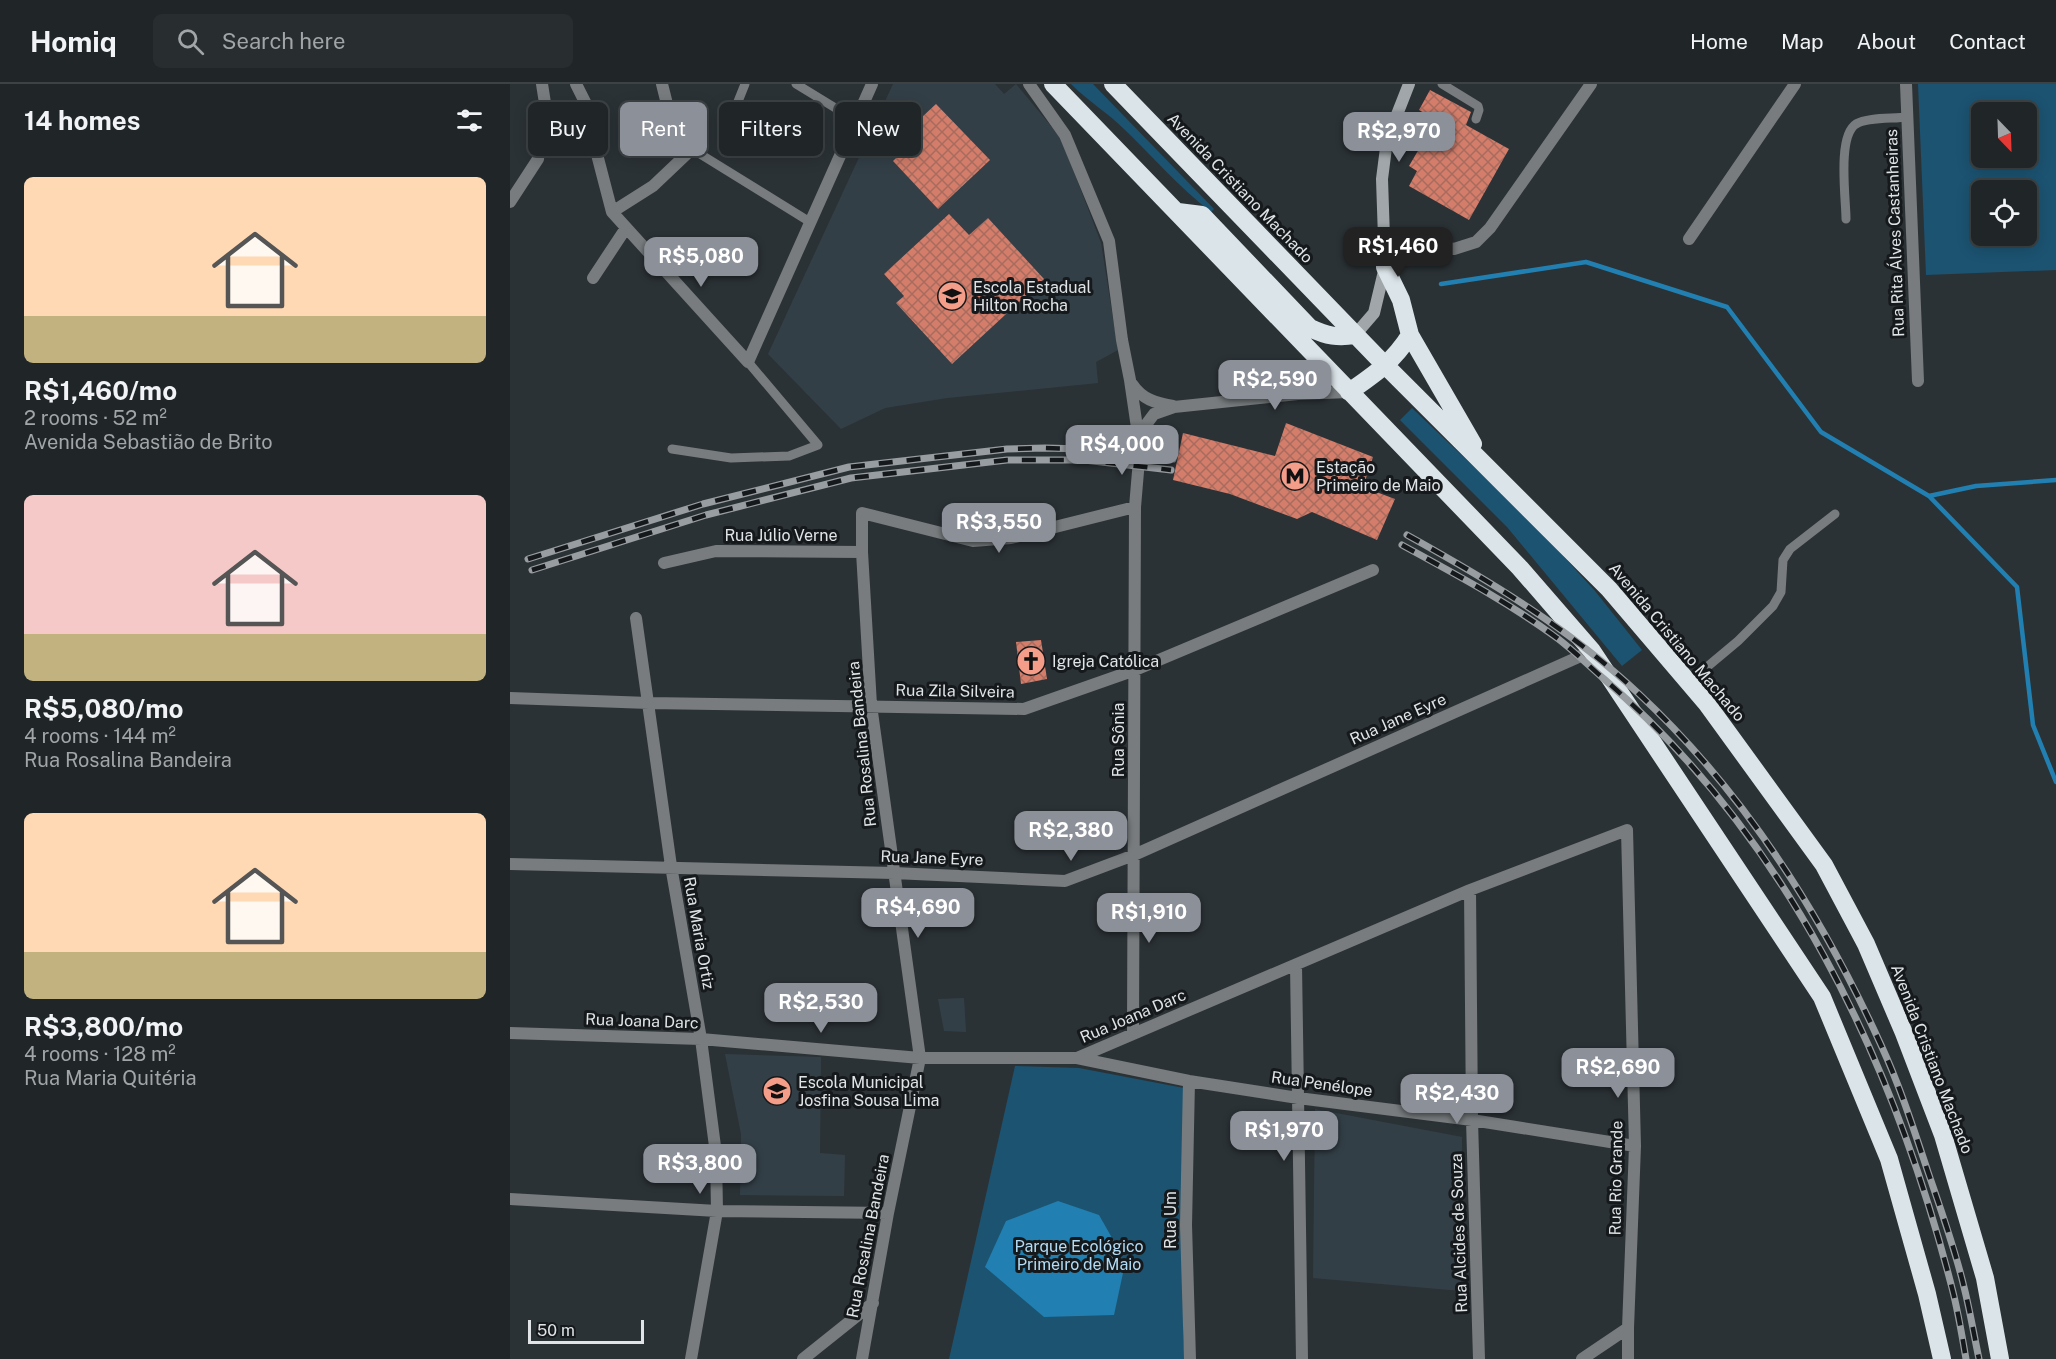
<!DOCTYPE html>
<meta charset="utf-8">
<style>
body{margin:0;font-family:"Public Sans",sans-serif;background:#282e30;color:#f1f3f6;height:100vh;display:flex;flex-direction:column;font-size:22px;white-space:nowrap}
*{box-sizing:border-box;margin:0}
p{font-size:20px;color:#a2a5a8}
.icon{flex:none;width:33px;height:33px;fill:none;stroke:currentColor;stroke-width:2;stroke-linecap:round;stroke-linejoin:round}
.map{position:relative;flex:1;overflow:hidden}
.panel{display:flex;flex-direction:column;background:#202628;width:510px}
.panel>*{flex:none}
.hud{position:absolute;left:18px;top:18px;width:570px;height:54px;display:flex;gap:12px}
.needle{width:39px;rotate:157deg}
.controls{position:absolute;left:1461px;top:18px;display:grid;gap:12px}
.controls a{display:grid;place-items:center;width:66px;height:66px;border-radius:9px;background:#202628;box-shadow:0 3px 15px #0003,0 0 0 2px #3d4345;font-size:30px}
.scale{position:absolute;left:18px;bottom:15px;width:116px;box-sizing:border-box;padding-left:6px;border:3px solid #e0e4e7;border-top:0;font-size:16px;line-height:21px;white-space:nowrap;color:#e0e4e7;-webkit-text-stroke:4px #16191b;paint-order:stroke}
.price{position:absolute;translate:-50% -51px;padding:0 14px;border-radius:12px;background:#8c9099;color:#fff;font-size:20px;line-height:39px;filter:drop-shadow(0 2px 3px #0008)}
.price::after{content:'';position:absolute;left:50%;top:36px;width:18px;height:14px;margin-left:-9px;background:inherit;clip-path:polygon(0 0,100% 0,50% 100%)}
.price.on{background:#222;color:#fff}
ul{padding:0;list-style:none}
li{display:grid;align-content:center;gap:12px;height:318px;padding:0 24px}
li span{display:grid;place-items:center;height:186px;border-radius:9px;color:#555}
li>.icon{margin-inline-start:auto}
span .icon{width:108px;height:108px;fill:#fffc;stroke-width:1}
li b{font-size:26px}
h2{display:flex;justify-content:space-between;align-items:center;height:72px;padding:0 24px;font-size:26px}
.tag{padding:0 21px;border-radius:9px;background:#202628;box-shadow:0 3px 15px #0003,0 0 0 2px #3d4345;font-size:21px;line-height:54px}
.tag.on{background:#8c9099;color:#fff}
header{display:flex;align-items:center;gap:36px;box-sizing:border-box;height:84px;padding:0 30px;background:#202628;border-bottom:2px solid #3d4345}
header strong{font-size:28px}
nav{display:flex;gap:33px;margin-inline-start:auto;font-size:21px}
.search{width:420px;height:54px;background:#282e30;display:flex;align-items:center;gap:15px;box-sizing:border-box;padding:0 21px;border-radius:9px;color:#a2a5a8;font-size:22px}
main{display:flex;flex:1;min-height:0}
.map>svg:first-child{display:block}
.built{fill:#333f47}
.green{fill:#1c5371;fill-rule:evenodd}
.water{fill:#2180b1}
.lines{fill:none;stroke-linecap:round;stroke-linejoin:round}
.stream{stroke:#2180b1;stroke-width:4.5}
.building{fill:url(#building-cross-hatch)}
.lane{stroke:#787c7e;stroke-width:9}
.street{stroke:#787c7e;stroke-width:12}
.secondary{stroke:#a0a6a9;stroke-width:12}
.highway{stroke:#dbe4e9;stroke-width:18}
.rail-casing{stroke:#989da1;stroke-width:7}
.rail{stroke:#16191b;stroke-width:4.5;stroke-dasharray:14;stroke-linecap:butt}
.labels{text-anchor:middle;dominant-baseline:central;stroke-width:6;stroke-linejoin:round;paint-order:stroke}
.street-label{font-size:16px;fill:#e0e4e7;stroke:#16191b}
.poi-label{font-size:16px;fill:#e0e4e7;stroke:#16191b;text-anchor:start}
.park-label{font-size:16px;fill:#b2dcf6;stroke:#16191b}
</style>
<header>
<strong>Homiq</strong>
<div class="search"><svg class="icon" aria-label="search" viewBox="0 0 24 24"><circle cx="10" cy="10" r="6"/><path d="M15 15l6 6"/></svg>Search here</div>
<nav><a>Home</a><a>Map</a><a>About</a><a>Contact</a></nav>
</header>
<main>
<section class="panel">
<h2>14 homes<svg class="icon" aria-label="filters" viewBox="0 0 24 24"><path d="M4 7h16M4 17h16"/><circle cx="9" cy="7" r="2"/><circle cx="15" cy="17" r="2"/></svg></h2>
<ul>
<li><span style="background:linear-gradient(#ffd9b3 75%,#c2b280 0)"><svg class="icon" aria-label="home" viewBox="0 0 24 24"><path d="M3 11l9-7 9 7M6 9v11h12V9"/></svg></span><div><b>R$1,460/mo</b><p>2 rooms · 52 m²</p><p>Avenida Sebastião de Brito</p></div></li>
<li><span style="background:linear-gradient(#f6c9c9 75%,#c2b280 0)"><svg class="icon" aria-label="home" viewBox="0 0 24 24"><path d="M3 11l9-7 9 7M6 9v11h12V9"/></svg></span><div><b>R$5,080/mo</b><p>4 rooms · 144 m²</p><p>Rua Rosalina Bandeira</p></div></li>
<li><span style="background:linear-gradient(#ffd9b3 75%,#c2b280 0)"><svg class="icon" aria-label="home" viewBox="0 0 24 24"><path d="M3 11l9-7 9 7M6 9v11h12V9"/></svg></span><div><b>R$3,800/mo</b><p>4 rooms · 128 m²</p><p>Rua Maria Quitéria</p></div></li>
</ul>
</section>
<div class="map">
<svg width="1546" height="1275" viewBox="0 0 1546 1275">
<defs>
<pattern id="building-cross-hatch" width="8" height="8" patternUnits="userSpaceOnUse" patternTransform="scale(1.5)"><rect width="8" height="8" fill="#d37d6a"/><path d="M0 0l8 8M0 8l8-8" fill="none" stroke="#a86c5f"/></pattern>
</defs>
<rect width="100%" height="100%" fill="#2b3236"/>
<!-- built -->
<path class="built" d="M383 0H485L494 10 506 0 551 54 591 159 608 266 586 278 588 299 437 314 375 324 331 345 258 270Z
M454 914 456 948 434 947 428 915Z
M215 970 311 973 310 1069 335 1071 334 1112 230 1111 231 1050Z
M805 1025 952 1053 951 1207 803 1194Z"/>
<!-- green -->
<path class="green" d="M561 0H583L704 125 701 128C669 103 643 73 614 45 598 29 578 17 561 0Z
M1408 0H1546V186L1416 191ZM1516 28V74H1472V28ZM1516 106V152H1472V106Z
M902 324 1025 441 1085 507 1132 566 1112 582 997 443 890 336Z
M505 982 569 984 674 1004 673 1252 675 1275H439Z"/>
<!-- water -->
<path class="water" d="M548 1117 589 1131 606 1161 613 1189 604 1231 534 1233 475 1183 496 1137Z"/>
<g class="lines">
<!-- stream -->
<path class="stream" d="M931 200 1076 178 1217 223 1311 348 1419 412 1507 503 1523 641 1546 698
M1419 412 1466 402 1546 396"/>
</g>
<!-- building -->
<path class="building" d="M920 6 961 28 956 41 999 65 959 136 899 102 907 87 899 82 926 36 909 26Z
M426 20 480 76 428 125 383 77 394 66 386 57Z
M439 130 459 151 478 134 534 195 442 280 386 219 394 212 374 190Z
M776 339 863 373 853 403 885 415 867 456 802 428 787 435 720 410 663 396 673 349 765 372Z
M531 556 537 595 511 600 506 558Z"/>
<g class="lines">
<!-- lane -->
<path class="lane" d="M286 0 345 36
M932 0 968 22 969 26 966 35
M225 25 235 0
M182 65 300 138
M1336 135C1336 115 1327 52 1346 40 1358 33 1383 35 1397 33
M162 365 221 374 279 372 308 361 238 278
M1179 598 1228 557 1263 522 1271 508 1273 476 1280 465 1325 430"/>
<!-- street -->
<path class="street" d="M66 0 77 22 83 55 102 128 238 278 362 0
M519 0 555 51 599 157 612 256 620 296 629 357
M1396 0 1408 297
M0 118 28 75 35 19 32 0
M102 128 143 102 182 65 161 36 152 0
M875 155 944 165 966 158 980 144 1081 0
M1179 155 1285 0
M83 194 116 144
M622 300C632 315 645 319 663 322
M154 479 206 467 352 468
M126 534 161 782 191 955 206 1070 207 1127 181 1275
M0 614 139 619 514 625 625 586 863 486
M0 780 384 789 555 797 624 771 1082 567
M960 806 962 1036 969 1275
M786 881 792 1275
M0 949 191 955 410 974H567L960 806 1117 746 1125 1062 1118 1244 1072 1275
M623 949 625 423 630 364 635 342 644 330 664 323 788 310 839 308
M567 974 679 997 788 1014 962 1036 1125 1062
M679 997 676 1141 680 1275
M0 1115 207 1127 378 1129
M1118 1244V1275
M293 1275 363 1219
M352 1275 378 1129 410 974 361 621 352 468V429L463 457 501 454 625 423"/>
<!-- secondary -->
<path class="secondary" d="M845 251 864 229 875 183 872 95 877 56 899 0"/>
<!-- highway -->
<path class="highway" d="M543 0 1010 484 1082 567 1312 913 1379 1075 1417 1210 1432 1275
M603 0 866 272 1099 505 1197 620 1314 781 1356 860 1394 949 1433 1051 1475 1194 1490 1275
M668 128 692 131 800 244C817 252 828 254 845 251
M875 183 891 216 900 251 963 360
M839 308C865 290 883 278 900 251"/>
<!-- rail casing -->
<g class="rail-casing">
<path id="rail" d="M897 451C980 497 1060 545 1129 610 1234 708 1312 831 1371 961 1390 1002 1404 1046 1418 1088 1431 1126 1445 1165 1454 1203 1460 1227 1464 1251 1469 1275
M892 461C945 490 998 518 1047 554 1063 566 1078 581 1094 595 1276 752 1383 974 1442 1204 1448 1227 1452 1251 1456 1275
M18 475 193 420 339 383 497 365 535 364 574 365 663 375
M22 486 196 431 341 394 497 376H574L661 386"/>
</g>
<!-- rail -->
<use href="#rail" class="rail"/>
</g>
<!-- icons -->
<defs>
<g id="school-disc" transform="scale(1.5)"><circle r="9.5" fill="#f49e8a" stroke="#16191b"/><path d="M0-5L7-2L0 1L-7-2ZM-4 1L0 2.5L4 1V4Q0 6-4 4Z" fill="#111"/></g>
<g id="metro-disc" transform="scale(1.5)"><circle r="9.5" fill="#f49e8a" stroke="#16191b"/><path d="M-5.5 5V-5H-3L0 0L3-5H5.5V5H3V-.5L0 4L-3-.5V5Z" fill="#111"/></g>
<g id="church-disc" transform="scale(1.5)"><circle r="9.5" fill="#f49e8a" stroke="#16191b"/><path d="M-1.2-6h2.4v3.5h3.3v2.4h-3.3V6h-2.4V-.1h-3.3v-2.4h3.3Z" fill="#111"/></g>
</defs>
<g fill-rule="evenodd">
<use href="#school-disc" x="442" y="212"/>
<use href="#metro-disc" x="785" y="392"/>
<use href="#church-disc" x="521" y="577"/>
<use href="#school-disc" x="267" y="1007"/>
</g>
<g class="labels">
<!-- street labels -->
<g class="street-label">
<text transform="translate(730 104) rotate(46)">Avenida Cristiano Machado</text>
<text transform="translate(1385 149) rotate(-92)">Rua Rita Álves Castanheiras</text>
<text x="271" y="451">Rua Júlio Verne</text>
<text transform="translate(1167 558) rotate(50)">Avenida Cristiano Machado</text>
<text transform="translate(445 607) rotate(1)">Rua Zila Silveira</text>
<text transform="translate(888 635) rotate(-24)">Rua Jane Eyre</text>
<text transform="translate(608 656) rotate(-90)">Rua Sônia</text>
<text transform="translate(352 660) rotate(-96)">Rua Rosalina Bandeira</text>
<text transform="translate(422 774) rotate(2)">Rua Jane Eyre</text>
<text transform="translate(189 849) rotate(80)">Rua Maria Ortiz</text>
<text transform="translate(623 932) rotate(-23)">Rua Joana Darc</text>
<text transform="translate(132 937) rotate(2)">Rua Joana Darc</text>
<text transform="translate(1422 975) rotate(69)">Avenida Cristiano Machado</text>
<text transform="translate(812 1000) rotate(8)">Rua Penélope</text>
<text transform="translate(1106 1094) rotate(-89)">Rua Rio Grande</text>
<text transform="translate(660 1136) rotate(-90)">Rua Um</text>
<text transform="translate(949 1149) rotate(-92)">Rua Alcides de Souza</text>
<text transform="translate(358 1152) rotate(-79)">Rua Rosalina Bandeira</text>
</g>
<!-- poi labels -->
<g class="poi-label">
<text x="463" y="203">Escola Estadual<tspan x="463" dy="18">Hilton Rocha</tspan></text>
<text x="806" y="383">Estação<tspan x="806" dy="18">Primeiro de Maio</tspan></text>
<text x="542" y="577">Igreja Católica</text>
<text x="288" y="998">Escola Municipal<tspan x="288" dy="18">Josfina Sousa Lima</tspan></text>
</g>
<!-- park labels -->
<g class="park-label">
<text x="569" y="1162">Parque Ecológico<tspan x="569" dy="18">Primeiro de Maio</tspan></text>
</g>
</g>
</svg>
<div class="controls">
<a><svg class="needle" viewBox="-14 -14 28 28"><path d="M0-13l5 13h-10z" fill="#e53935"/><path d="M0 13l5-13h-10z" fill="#a2a5a8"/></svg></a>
<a><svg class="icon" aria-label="locate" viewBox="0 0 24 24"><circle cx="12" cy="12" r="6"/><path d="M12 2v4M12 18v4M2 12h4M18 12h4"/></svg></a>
</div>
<div class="scale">50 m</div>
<b class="price" style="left:889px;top:79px">R$2,970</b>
<b class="price on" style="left:888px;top:194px">R$1,460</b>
<b class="price" style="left:191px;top:204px">R$5,080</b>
<b class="price" style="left:765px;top:327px">R$2,590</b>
<b class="price" style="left:612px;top:392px">R$4,000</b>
<b class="price" style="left:489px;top:470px">R$3,550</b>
<b class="price" style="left:561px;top:778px">R$2,380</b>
<b class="price" style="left:408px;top:855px">R$4,690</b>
<b class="price" style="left:639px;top:860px">R$1,910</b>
<b class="price" style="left:311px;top:950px">R$2,530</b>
<b class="price" style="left:1108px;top:1015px">R$2,690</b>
<b class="price" style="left:947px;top:1041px">R$2,430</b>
<b class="price" style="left:774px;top:1078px">R$1,970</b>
<b class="price" style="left:190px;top:1111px">R$3,800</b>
<div class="hud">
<a class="tag">Buy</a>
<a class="tag on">Rent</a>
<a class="tag">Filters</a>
<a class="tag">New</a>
</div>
</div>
</main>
